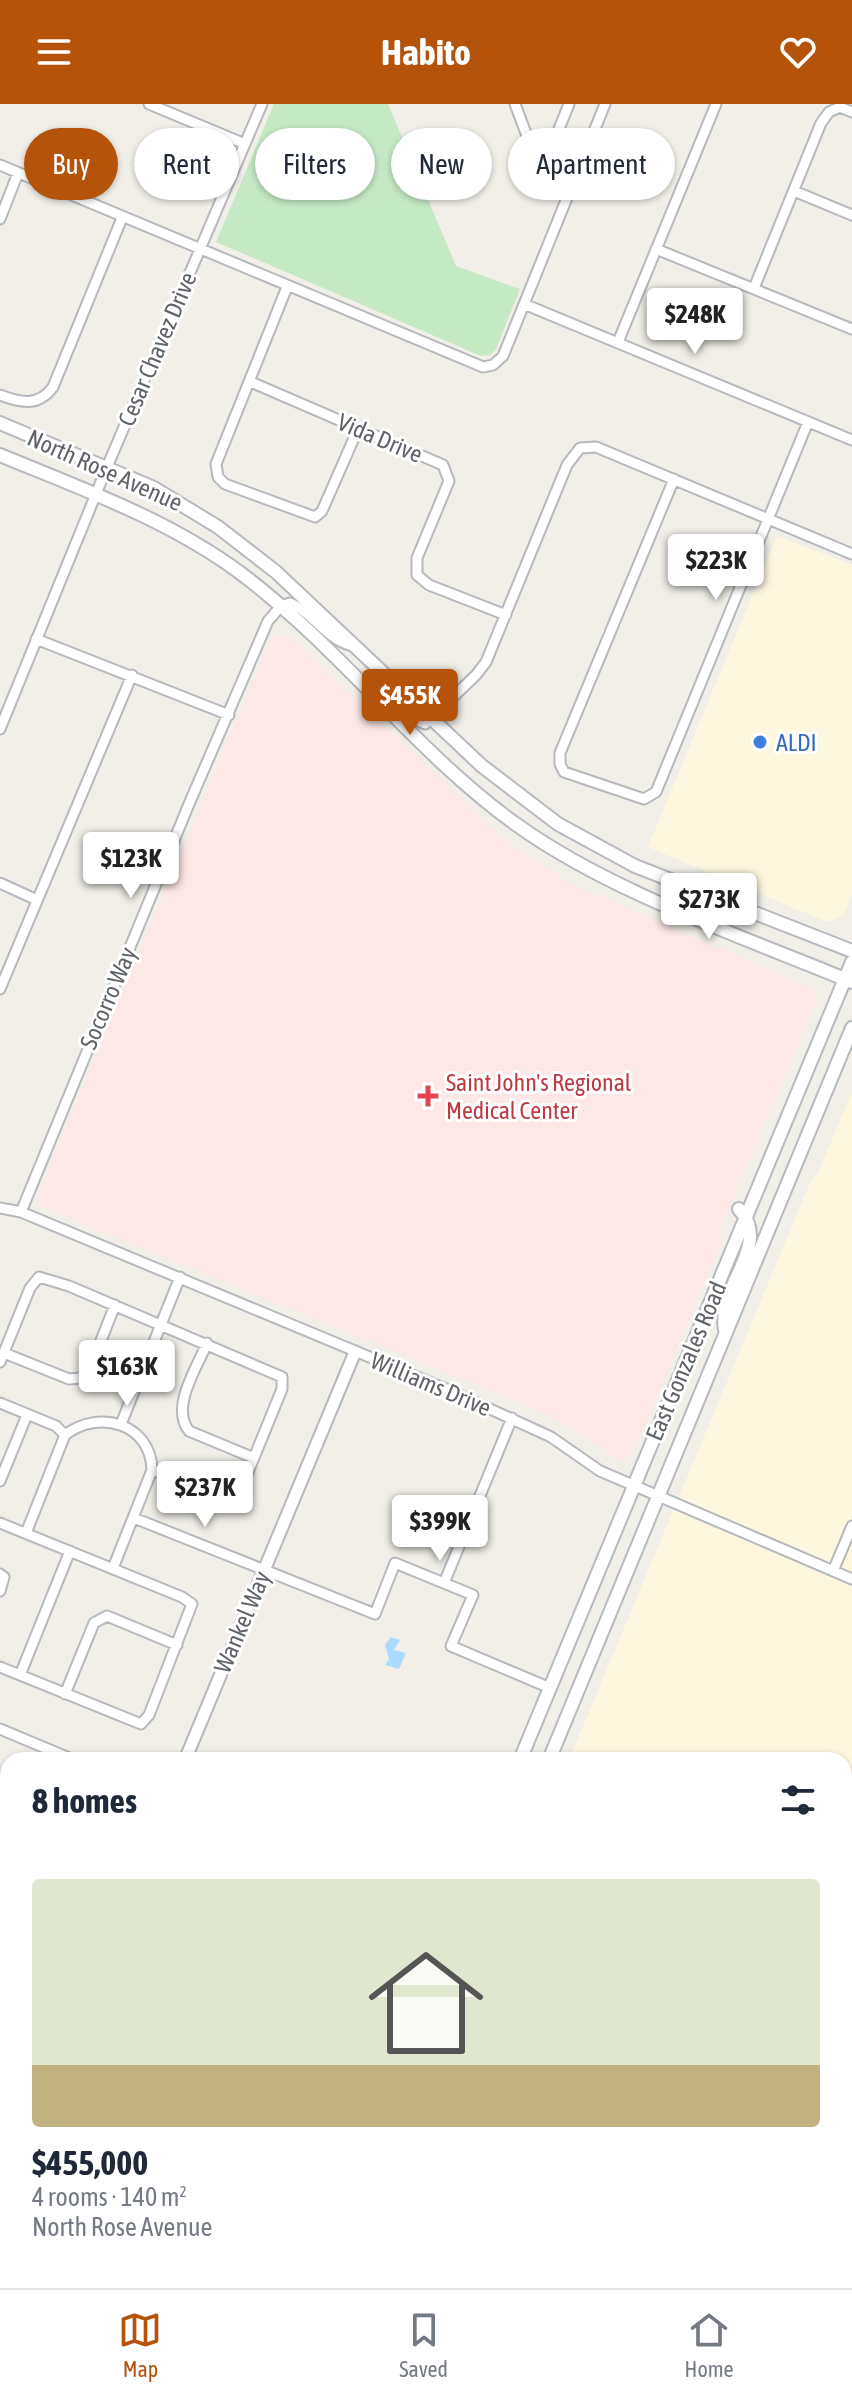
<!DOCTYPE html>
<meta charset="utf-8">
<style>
body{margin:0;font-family:"Asap Condensed",sans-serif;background:#f6f6f7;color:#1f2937;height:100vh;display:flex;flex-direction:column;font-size:30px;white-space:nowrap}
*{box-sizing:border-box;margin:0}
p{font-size:26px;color:#747a83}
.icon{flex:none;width:44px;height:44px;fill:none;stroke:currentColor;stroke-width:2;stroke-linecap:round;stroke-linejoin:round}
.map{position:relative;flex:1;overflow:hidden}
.sheet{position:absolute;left:0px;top:1648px;width:852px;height:536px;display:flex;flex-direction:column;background:#fff;border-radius:24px 24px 0 0;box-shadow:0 2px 6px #0004}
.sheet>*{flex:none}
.banner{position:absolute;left:24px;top:24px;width:804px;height:72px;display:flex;gap:16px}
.price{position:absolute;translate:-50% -68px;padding:0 18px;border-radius:8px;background:#fff;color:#222;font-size:26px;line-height:52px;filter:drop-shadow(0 2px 4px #0008)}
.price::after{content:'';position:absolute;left:50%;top:48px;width:24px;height:18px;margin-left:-12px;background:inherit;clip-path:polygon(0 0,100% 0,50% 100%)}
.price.current{background:#b45309;color:#fff}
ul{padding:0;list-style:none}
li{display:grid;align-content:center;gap:16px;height:424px;padding:0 32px}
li+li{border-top:2px solid #e0e1e3}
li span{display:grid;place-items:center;height:248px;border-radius:8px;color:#555}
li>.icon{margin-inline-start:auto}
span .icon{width:144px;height:144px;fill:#fffc;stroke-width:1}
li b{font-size:34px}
h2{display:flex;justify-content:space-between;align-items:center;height:96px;padding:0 32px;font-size:34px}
.pill{padding:0 28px;border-radius:36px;background:#fff;box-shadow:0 2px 6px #0004;font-size:28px;line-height:72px}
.pill.current{background:#b45309;color:#fff}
header{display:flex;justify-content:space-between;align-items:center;height:104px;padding:0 32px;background:#b45309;color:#fff;font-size:36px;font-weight:700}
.dock{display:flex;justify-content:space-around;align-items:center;height:112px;border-top:2px solid #e0e1e3;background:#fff;font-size:22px;color:#747a83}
.dock a{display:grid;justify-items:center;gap:4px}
.dock .current{color:#b45309}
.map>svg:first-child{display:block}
.commercial{fill:#fef7e0}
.medical{fill:#fce8e6}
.green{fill:#c5e8c5}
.water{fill:#aadaff}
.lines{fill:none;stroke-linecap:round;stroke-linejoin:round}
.minor-casing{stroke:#b5b8bc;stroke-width:13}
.tertiary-casing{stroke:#b5b8bc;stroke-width:15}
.secondary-casing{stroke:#b6babf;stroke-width:16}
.minor{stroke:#fff;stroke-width:9}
.tertiary{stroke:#fff;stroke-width:11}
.secondary{stroke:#fff;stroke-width:12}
.shop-dot{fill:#3f7fe0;stroke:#fff;stroke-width:3}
.health-dot{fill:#e0444e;stroke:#fff;stroke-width:3}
.labels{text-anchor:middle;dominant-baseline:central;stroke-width:6;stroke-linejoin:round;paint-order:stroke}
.street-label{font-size:24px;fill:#5f6368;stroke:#fff}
.shop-label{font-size:24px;fill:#366cbe;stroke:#fff;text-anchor:start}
.health-label{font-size:24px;fill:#be3a42;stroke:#fff;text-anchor:start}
</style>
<header><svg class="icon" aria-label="menu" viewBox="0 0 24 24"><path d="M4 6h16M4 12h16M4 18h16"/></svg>Habito<svg class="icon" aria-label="heart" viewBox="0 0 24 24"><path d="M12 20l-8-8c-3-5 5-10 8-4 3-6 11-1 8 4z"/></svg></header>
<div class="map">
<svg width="852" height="2184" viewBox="0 0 852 2184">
<rect width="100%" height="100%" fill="#f1efe8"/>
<!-- commercial -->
<path class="commercial" d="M780 433 852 461V791L843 812 827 818 648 743 775 437Z
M852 988V1827L844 1824V1656H569L810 1079 818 1069Z
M844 2145 852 2148V2184H773L777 2176H844Z
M571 2176H659L678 2184H568Z"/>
<!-- medical -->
<path class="medical" d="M288 531 511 741 572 780 812 884 817 897 720 1126 723 1135 632 1352 619 1356 552 1312 40 1102 38 1090 271 534Z"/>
<!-- green -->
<path class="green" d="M274 0H388L456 162 520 185 496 245 490 251 481 252 216 138Z"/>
<!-- water -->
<path class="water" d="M391 1533 400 1536 394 1546 406 1549 399 1565 385 1561 389 1555 385 1541Z"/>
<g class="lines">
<!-- minor casing -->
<g class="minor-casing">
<path id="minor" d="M149 0 245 40
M515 0 543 75 570 86
M0 61 483 263 493 261 503 252 605 0
M542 67 569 0
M794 87 852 111
M0 115 18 69
M656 145 852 225
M287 183 216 360 218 373 225 380 315 413 322 407 358 325
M754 184 821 19 829 8 840 3 852 8
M524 200 852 336
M618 238 716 0
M251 278 443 361 449 377 417 454V471L429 481 506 511
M0 291C21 299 38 303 53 283L122 114
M674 375 560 649V660L564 668 644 695 656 688 808 318
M36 535 229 611
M385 602 425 620 476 571 486 558 567 361 580 344 596 343 852 450
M0 625 107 363 262 0
M0 779 37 796
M0 885 132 571
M0 1104 21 1108 451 1287 551 1333 600 1367 852 1475
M21 1108 189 700 268 517 281 502 290 499C315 509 328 539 355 542
M207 1239C197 1264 170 1303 189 1327L254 1354
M4 1249 69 1275 80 1274 89 1267 115 1201
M0 1258 30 1184 39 1173 69 1182 282 1273V1285L242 1383 234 1392H224L152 1366
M0 1299 56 1322 65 1331
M121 1320 180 1173
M0 1377 27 1311
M134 1414 375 1510 395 1459 473 1491 451 1542 550 1584
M0 1419 182 1493 192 1500 149 1611 141 1620 0 1563
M26 1429 65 1331C98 1305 151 1319 152 1366L113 1464
M833 1467 852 1422
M0 1470 4 1473 0 1487
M444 1479 512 1314
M20 1571 70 1447
M65 1590 94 1519 107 1512 177 1541
M0 1625 74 1656
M0 1763 8 1767
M0 1959 8 1963
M0 1971 8 1974
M844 2089 852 2080
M678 2176 698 2184
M712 2176 732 2184
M787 2184 790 2176"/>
</g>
<!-- tertiary casing -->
<g class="tertiary-casing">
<path id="tertiary" d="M185 1656 355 1248
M0 2113 8 2089"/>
</g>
<!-- secondary casing -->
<g class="secondary-casing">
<path id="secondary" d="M0 319 154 384 218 423 276 468 482 662 558 720 635 762 852 847
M0 351C82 385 167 415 239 468 340 543 415 648 517 721 612 789 744 833 852 878
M725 1226C717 1180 773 1142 739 1105
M520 1656 852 858
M549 1656 852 924
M302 2184 305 2176
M329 2184 333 2176"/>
</g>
<!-- minor -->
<use href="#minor" class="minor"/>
<!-- tertiary -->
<use href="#tertiary" class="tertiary"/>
<!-- secondary -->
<use href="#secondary" class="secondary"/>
</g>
<!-- markers -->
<circle class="shop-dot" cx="760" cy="638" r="8"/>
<path class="health-dot" d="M424 980h8v8h8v8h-8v8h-8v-8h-8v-8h8z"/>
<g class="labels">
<!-- street labels -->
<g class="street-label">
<text transform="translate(157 245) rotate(-67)">Cesar Chavez Drive</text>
<text transform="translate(380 334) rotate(23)">Vida Drive</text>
<text transform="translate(105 366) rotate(24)">North Rose Avenue</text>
<text transform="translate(108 894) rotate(-67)">Socorro Way</text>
<text transform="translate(686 1257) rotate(-67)">East Gonzales Road</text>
<text transform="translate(431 1280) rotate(23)">Williams Drive</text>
<text transform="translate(242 1518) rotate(-67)">Wankel Way</text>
</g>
<!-- shop labels -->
<g class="shop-label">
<text x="776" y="638">ALDI</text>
</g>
<!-- health labels -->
<g class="health-label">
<text x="446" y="978">Saint John's Regional<tspan x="446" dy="28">Medical Center</tspan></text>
</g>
</g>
</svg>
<b class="price" style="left:695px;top:252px">$248K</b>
<b class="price" style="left:716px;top:498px">$223K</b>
<b class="price current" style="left:410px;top:633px">$455K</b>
<b class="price" style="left:131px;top:796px">$123K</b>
<b class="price" style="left:709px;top:837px">$273K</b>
<b class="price" style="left:127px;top:1304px">$163K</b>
<b class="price" style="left:205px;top:1425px">$237K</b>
<b class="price" style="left:440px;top:1459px">$399K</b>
<div class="banner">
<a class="pill current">Buy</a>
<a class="pill">Rent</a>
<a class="pill">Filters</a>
<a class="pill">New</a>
<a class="pill">Apartment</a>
</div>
<section class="sheet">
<h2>8 homes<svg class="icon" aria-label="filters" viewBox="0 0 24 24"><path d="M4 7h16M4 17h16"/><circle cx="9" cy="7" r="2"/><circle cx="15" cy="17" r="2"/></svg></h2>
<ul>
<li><span style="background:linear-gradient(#dfe7d0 75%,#c2b280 0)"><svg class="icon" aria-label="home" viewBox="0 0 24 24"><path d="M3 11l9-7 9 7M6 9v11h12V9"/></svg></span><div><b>$455,000</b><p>4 rooms · 140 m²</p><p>North Rose Avenue</p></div></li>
</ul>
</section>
</div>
<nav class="dock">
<a class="current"><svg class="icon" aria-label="map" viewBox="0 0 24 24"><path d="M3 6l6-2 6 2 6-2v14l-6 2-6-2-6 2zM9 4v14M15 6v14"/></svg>Map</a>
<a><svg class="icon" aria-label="saved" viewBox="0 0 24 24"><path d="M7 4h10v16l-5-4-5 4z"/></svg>Saved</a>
<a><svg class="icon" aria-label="home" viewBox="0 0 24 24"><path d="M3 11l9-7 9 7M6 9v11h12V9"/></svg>Home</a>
</nav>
